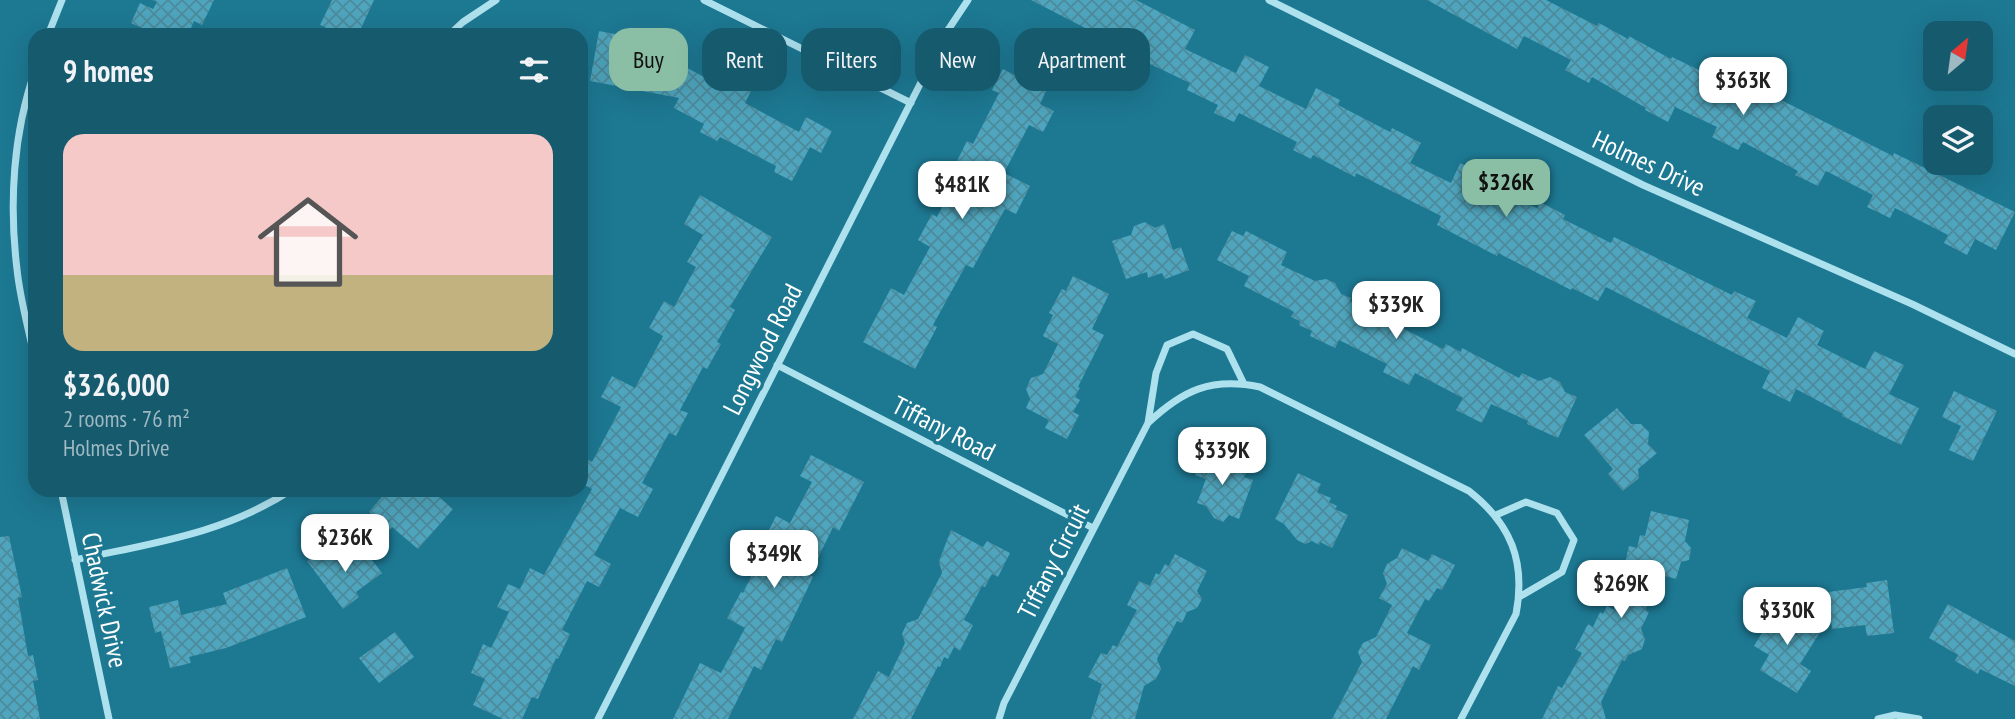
<!DOCTYPE html>
<meta charset="utf-8">
<style>
body{margin:0;font-family:"PT Sans Narrow",sans-serif;background:#236376;color:#f1f3f6;height:100vh;display:flex;flex-direction:column;font-size:26px;white-space:nowrap}
*{box-sizing:border-box;margin:0}
p{font-size:23px;color:#9eb9c2}
.icon{flex:none;width:38px;height:38px;fill:none;stroke:currentColor;stroke-width:2;stroke-linecap:round;stroke-linejoin:round}
.map{position:relative;flex:1;overflow:hidden}
.side{position:absolute;left:28px;top:28px;width:560px;height:469px;display:flex;flex-direction:column;background:#165a6e;border-radius:21px;box-shadow:0 7px 28px #0002}
.side>*{flex:none}
.top-card{position:absolute;left:609px;top:28px;width:665px;height:63px;display:flex;gap:14px}
.needle{width:46px;rotate:29deg}
.controls{position:absolute;left:1923px;top:21px;display:grid;gap:14px}
.controls a{display:grid;place-items:center;width:70px;height:70px;border-radius:14px;background:#165a6e;box-shadow:0 7px 28px #0002;font-size:35px}
.price{position:absolute;translate:-50% -60px;padding:0 16px;border-radius:14px;background:#fff;color:#222;font-size:23px;line-height:46px;filter:drop-shadow(0 2px 4px #0008)}
.price::after{content:'';position:absolute;left:50%;top:42px;width:21px;height:16px;margin-left:-10px;background:inherit;clip-path:polygon(0 0,100% 0,50% 100%)}
.price.on{background:#8abfa5;color:#111}
ul{padding:0;list-style:none}
li{display:grid;align-content:center;gap:14px;height:371px;padding:0 35px}
li span{display:grid;place-items:center;height:217px;border-radius:21px;color:#555}
li>.icon{margin-inline-start:auto}
span .icon{width:126px;height:126px;fill:#fffc;stroke-width:1}
li b{font-size:30px}
h2{display:flex;justify-content:space-between;align-items:center;height:84px;padding:0 35px;font-size:30px}
.chip{padding:0 24px;border-radius:21px;background:#165a6e;box-shadow:0 7px 28px #0002;font-size:24px;line-height:63px}
.chip.on{background:#8abfa5;color:#111}
.map>svg:first-child{display:block}
.building{fill:url(#building-cross-hatch)}
.lines{fill:none;stroke-linecap:round;stroke-linejoin:round}
.minor{stroke:#aee1ee;stroke-width:7}
.labels{text-anchor:middle;dominant-baseline:central;stroke-width:7;stroke-linejoin:round;paint-order:stroke}
.street-label{font-size:26px;fill:#fff;stroke:#1d7892}
</style>
<div class="map">
<svg width="2015" height="719" viewBox="0 0 2015 719">
<defs>
<pattern id="building-cross-hatch" width="8" height="8" patternUnits="userSpaceOnUse" patternTransform="scale(1.75)"><rect width="8" height="8" fill="#4ea5bd"/><path d="M0 0l8 8M0 8l8-8" fill="none" stroke="#4d8a9b"/></pattern>
</defs>
<rect width="100%" height="100%" fill="#1d7892"/>
<!-- building -->
<path class="building" d="M152 0H214L202 25 194 21 188 35H157L131 23 140 3 153 9 157 2Z
M332 0H374L358 35H342L320 25Z
M1031 0H1136L1195 30 1185 49 1236 73 1245 55 1269 67 1259 86 1306 109 1316 88 1340 100 1338 105 1390 132 1392 128 1421 143 1410 163 1451 183 1460 163 1485 174 1482 180 1537 208 1540 202 1565 215 1563 219 1611 243 1614 237 1732 295 1734 291 1756 301 1747 318 1787 338 1798 317 1824 331 1817 345 1865 369 1874 351 1904 365 1889 394 1919 408 1901 445 1842 416 1843 414 1796 389 1790 402 1762 388 1770 371 1606 287 1598 301 1572 288 1571 290 1498 253 1497 256 1437 225 1441 216 1356 173 1355 177 1313 155 1311 159 1293 150 1297 142 1239 113 1234 122 1214 113 1218 105 1187 90 1190 83 1150 64 1144 76 1113 60 1120 46Z
M1427 0H1546L1597 26 1599 23 1628 39 1629 36 1671 59 1672 57 1749 94 1753 86 1893 156 1894 153 2015 212 1996 250 1975 239 1967 255 1944 243 1948 235 1895 208 1890 218 1867 207 1873 195 1826 171 1818 186 1795 175 1798 171 1743 142 1738 150 1712 137 1717 127 1675 107 1668 122 1645 110 1646 108 1592 77 1589 83 1565 70 1571 60 1524 36 1517 49Z
M599 31 663 43 661 54 719 85 726 72 753 87 745 103 799 132 806 117 832 131 821 153 810 147 792 181 774 172 776 166 720 137 717 141 700 132 704 124 674 108 679 98 590 81Z
M1003 69 1046 91 1040 104 1054 111 1043 132 1029 125 1004 173 1030 186 1016 214 1005 209 973 268 966 265 933 325 937 327 915 369 863 342 891 288 904 295 930 247 918 240 932 214 937 217 961 170 954 167 967 141 973 144 999 93 992 90Z
M700 195 772 237 730 307 735 310 717 342 721 344 707 369 703 367 680 410 688 413 676 436 669 433 642 483 653 489 638 517 620 508 594 555 611 564 599 587 587 581 562 630 570 634 558 659 556 658 538 699 532 697 522 719H503L473 705 485 679 471 673 483 644 491 648 509 612 497 607 508 584 520 589 530 568 544 575 592 489 581 483V456L592 462 621 407 601 397 612 376 635 388 663 336 649 328 664 301 674 307 696 267 687 262 703 235 684 224Z
M1145 222 1155 228 1164 224 1173 250 1181 247 1189 270 1165 279 1162 273 1148 278 1147 272 1126 279 1112 241 1131 235 1134 226Z
M1232 231 1243 236 1246 231 1287 252 1281 265 1315 281 1326 279 1335 283 1341 294 1351 298 1350 301 1443 349 1446 344 1461 352 1462 348 1519 378 1522 373 1539 381 1550 377 1560 382 1565 392 1577 397 1558 438 1527 424 1528 421 1491 404 1482 423 1456 410 1463 398 1415 373 1409 385 1383 372 1387 364 1339 340 1335 348 1310 336 1312 331 1299 325 1300 321 1291 317 1294 312 1244 286 1249 276 1217 260Z
M1073 276 1109 294 1092 329 1104 335 1078 387 1080 388 1075 397 1080 400 1073 412 1079 415 1067 439 1045 428 1049 420 1026 408 1030 399 1026 389 1031 378 1043 374 1058 344 1043 336 1053 315 1049 313 1062 289 1066 291Z
M1954 391 1997 411 1973 461 1949 450 1961 426 1942 417Z
M1617 408 1631 424H1641L1649 432 1648 444 1657 453 1638 469 1639 478 1623 491 1608 474 1613 469 1584 435Z
M1204 450 1230 459 1228 467 1246 473 1244 477 1253 480 1239 519 1229 515 1223 522 1214 518 1206 506 1197 503 1206 479 1195 475Z
M811 455 864 482 839 531 833 527 810 575 813 577 782 642 776 639 761 670 754 666 728 719H673L700 663 721 673 745 628 727 618 741 592 743 593 768 542 764 540 776 516 790 523 812 482 800 476Z
M1298 473 1321 484 1317 492 1331 498 1329 502 1337 506 1335 509 1348 515 1332 548 1320 542 1319 545 1312 541 1305 544 1297 540 1284 524 1275 519Z
M388 490H431L453 509 418 549 392 527 390 530 369 512Z
M1651 511 1689 520 1685 541 1691 548 1689 560 1681 562 1676 579 1654 573 1646 610 1649 612 1641 629 1645 639 1642 649 1628 655 1625 661 1622 660 1601 702 1606 719H1542L1558 686 1562 688 1582 653 1575 649 1588 624 1593 627 1600 612 1603 614 1607 606 1614 610 1629 546 1637 548 1640 535 1645 536Z
M951 530 983 547 987 541 1010 553 998 577 992 574 985 587 982 586 964 620 973 625 960 651 954 647 948 659 944 657 940 667 938 666 911 719H853L878 671 889 677 905 643 902 634 907 623 918 619 942 573 939 561Z
M9 536 22 597 18 598 28 656 33 655 38 680 33 681 40 719H0V537Z
M327 546 340 563 362 547 382 573 356 592 359 597 343 609 307 561Z
M1402 548 1428 561 1432 554 1455 565 1442 590 1437 588 1429 601 1425 599 1407 633 1431 645 1419 670 1413 666 1386 719H1332L1362 662 1358 652 1363 643 1376 637 1392 605 1379 598 1387 584 1383 573 1387 564 1397 558Z
M1175 554 1207 571 1197 591 1202 599 1197 608 1187 612 1182 623 1177 621 1157 659 1161 669 1156 679 1144 686 1135 719H1091L1102 684 1088 677 1101 653 1107 655 1113 645 1117 647 1137 610 1127 605 1139 581 1150 586 1156 573 1159 575 1165 564 1169 566Z
M287 568 306 617 226 648 189 657 191 663 170 668 161 631 155 633 149 607 178 600 181 615 227 604 223 593Z
M1887 580 1894 633 1867 636 1865 625 1832 629 1828 592 1867 587 1866 583Z
M1780 603 1822 629 1800 664 1811 671 1797 693 1760 670 1769 655 1754 646Z
M1948 604 2015 641V686L1980 669 1978 674 1955 661 1958 655 1929 638Z
M395 632 414 657 379 683 359 658Z"/>
<g class="lines">
<!-- minor -->
<path class="minor" d="M704 0 911 103
M1269 0 1643 185 1912 304 2015 354
M48 35 62 0
M449 35 463 22 496 0
M35 71C13 133 9 204 17 269 20 300 29 330 35 360
M777 365 1093 528
M1148 423 1156 373 1167 345 1193 334 1227 349 1244 384
M61 490 109 719
M1496 515 1526 502 1557 513 1574 540 1562 572 1519 597
M75 560C152 543 224 534 291 490
M598 719 946 33 968 0
M999 719 1004 703 1148 423C1183 390 1211 377 1260 387L1469 491C1511 524 1526 561 1516 614L1461 719
M1878 719 1895 715 1919 719"/>
</g>
<g class="labels">
<!-- street labels -->
<g class="street-label">
<text transform="translate(1649 163) rotate(25)">Holmes Drive</text>
<text transform="translate(762 349) rotate(-63)">Longwood Road</text>
<text transform="translate(944 428) rotate(27)">Tiffany Road</text>
<text transform="translate(1053 561) rotate(-63)">Tiffany Circuit</text>
<text transform="translate(105 600) rotate(78)">Chadwick Drive</text>
</g>
</g>
</svg>
<div class="controls">
<a><svg class="needle" viewBox="-14 -14 28 28"><path d="M0-13l5 13h-10z" fill="#e53935"/><path d="M0 13l5-13h-10z" fill="#9eb9c2"/></svg></a>
<a><svg class="icon" aria-label="layers" viewBox="0 0 24 24"><path d="M12 4l9 5-9 5-9-5zM3 14l9 5 9-5"/></svg></a>
</div>
<b class="price" style="left:1743px;top:117px">$363K</b>
<b class="price on" style="left:1506px;top:219px">$326K</b>
<b class="price" style="left:962px;top:221px">$481K</b>
<b class="price" style="left:1396px;top:341px">$339K</b>
<b class="price" style="left:1222px;top:487px">$339K</b>
<b class="price" style="left:345px;top:574px">$236K</b>
<b class="price" style="left:774px;top:590px">$349K</b>
<b class="price" style="left:1621px;top:620px">$269K</b>
<b class="price" style="left:1787px;top:647px">$330K</b>
<div class="top-card">
<a class="chip on">Buy</a>
<a class="chip">Rent</a>
<a class="chip">Filters</a>
<a class="chip">New</a>
<a class="chip">Apartment</a>
</div>
<section class="side">
<h2>9 homes<svg class="icon" aria-label="filters" viewBox="0 0 24 24"><path d="M4 7h16M4 17h16"/><circle cx="9" cy="7" r="2"/><circle cx="15" cy="17" r="2"/></svg></h2>
<ul>
<li><span style="background:linear-gradient(#f6c9c9 65%,#c2b280 0)"><svg class="icon" aria-label="home" viewBox="0 0 24 24"><path d="M3 11l9-7 9 7M6 9v11h12V9"/></svg></span><div><b>$326,000</b><p>2 rooms · 76 m²</p><p>Holmes Drive</p></div></li>
</ul>
</section>
</div>
